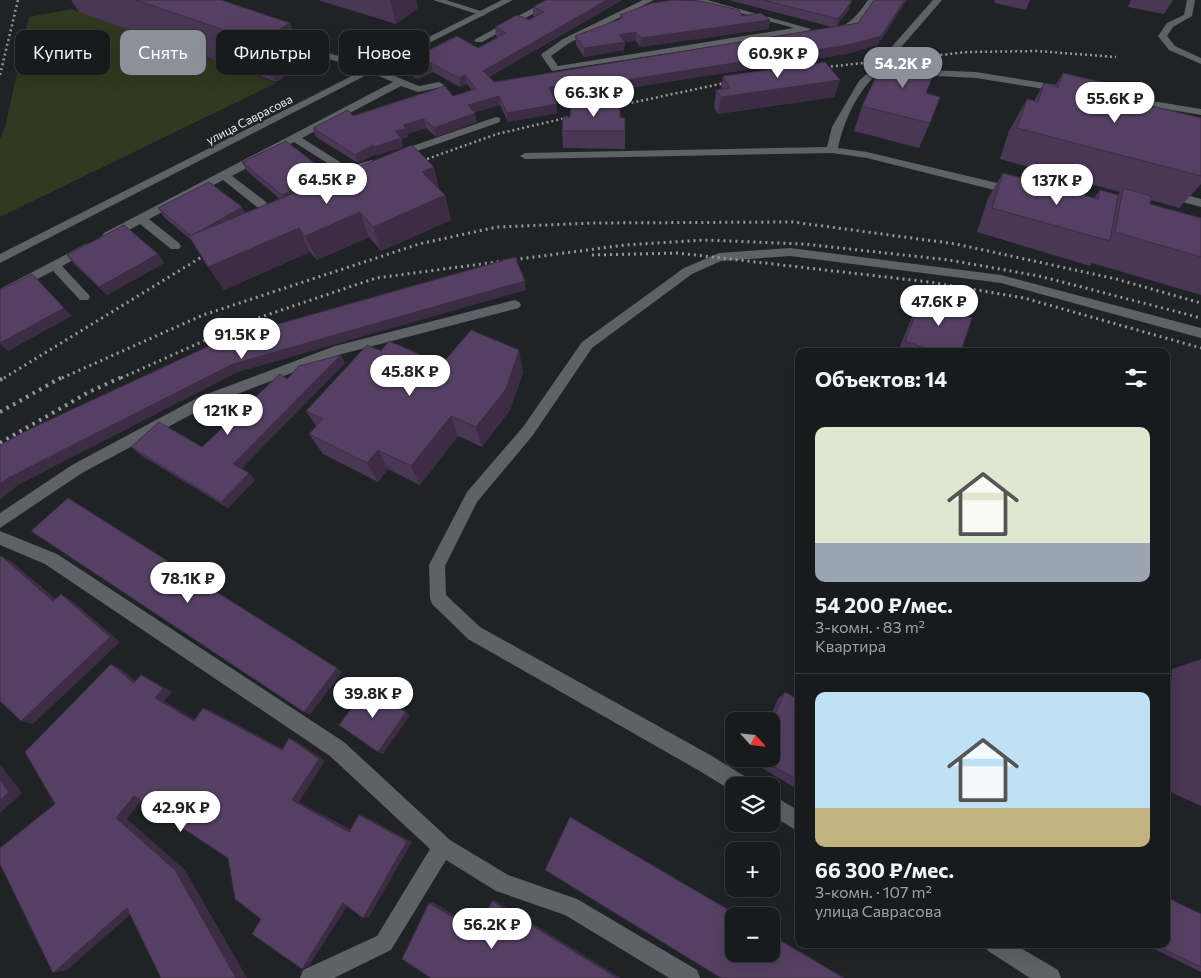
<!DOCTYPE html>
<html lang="ru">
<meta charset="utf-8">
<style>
body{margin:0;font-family:Commissioner,sans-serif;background:#212325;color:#f1f3f6;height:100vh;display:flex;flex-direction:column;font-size:19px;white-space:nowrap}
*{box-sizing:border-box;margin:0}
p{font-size:16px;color:#9fa1a3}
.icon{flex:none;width:28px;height:28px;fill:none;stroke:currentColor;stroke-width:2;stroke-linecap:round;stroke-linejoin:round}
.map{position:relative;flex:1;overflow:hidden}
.side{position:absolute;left:795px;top:348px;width:375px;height:600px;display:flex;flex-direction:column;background:#181a1c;border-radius:10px;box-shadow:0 5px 20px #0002,0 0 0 1px #36383b}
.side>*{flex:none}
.banner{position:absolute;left:15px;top:30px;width:475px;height:45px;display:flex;gap:10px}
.needle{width:32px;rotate:117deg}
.fabs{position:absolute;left:725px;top:712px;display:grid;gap:10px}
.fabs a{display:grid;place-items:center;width:55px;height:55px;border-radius:10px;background:#181a1c;box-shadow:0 5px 20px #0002,0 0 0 1px #36383b;font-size:25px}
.price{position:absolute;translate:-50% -42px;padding:0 11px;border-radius:18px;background:#fff;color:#222;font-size:16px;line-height:32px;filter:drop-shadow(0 1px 2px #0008)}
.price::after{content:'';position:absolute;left:50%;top:30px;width:15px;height:11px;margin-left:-8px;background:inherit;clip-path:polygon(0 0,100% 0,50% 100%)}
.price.current{background:#8c9099;color:#fff}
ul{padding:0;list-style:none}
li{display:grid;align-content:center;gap:10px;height:265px;padding:0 20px}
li+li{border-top:1px solid #36383b}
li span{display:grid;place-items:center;height:155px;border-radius:10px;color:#555}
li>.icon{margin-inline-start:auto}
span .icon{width:90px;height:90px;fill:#fffc;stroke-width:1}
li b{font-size:21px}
h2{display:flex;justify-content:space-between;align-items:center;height:60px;padding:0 20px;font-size:21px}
.tag{padding:0 18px;border-radius:10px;background:#181a1c;box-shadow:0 5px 20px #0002,0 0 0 1px #36383b;font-size:18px;line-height:45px}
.tag.current{background:#8c9099;color:#fff}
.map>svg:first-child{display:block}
.green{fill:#32391f}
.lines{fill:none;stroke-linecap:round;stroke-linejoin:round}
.service{fill:#5e6165;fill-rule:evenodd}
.tertiary{fill:#5e6165;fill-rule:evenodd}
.rail-far2{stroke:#95989a;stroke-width:2.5;stroke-dasharray:2 3;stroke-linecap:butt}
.rail-far1{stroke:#95989a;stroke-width:3;stroke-dasharray:2 4;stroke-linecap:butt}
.rail{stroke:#95989a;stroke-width:4;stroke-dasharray:2.5 5;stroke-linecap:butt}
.wall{fill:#493755}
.shaded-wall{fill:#3c2d45}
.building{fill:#554063;stroke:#3c2d45}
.labels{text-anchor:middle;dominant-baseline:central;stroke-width:4;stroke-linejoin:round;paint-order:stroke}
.far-street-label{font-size:12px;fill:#e8eaec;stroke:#202326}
</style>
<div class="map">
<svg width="1201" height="978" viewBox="0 0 1201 978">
<rect width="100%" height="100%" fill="#202326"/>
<!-- green -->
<path class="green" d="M72 9 276 83 0 217V139L5 128 29 17Z"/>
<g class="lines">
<!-- service -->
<path class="service" d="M433 0H446L487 13 483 16Z
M548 0H558L482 42H476L474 40Z
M643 0H654L569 43 551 56 558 66 794 28 693 0H707L811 29 807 32 552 71 541 55 543 53 563 39Z
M868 0H876C867 14 854 35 835 33V29C851 24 859 13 868 0Z
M933 0H942L883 68 976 72 1063 86 1068 89 1063 92 976 78 878 73C857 92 844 120 838 148L867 152 1014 187 1018 189 1020 191 1018 193 1014 195 867 158 832 153 525 159 520 156 525 153 827 147 832 127 859 81 873 68Z
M1187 0H1195L1192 16 1173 27 1167 36 1175 46 1201 58V64L1169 50 1158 36 1167 23 1184 15Z
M280 37 375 68 419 86 439 82 444 85 442 87 418 92 401 86 302 138 348 167 372 160 377 163 376 165 347 174 343 173 294 142 232 176 265 201 267 204 265 207H257L223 180 149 219 179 243 181 246 179 249H171L140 224 112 239H104L102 236 104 233 393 82 369 72 277 42 275 40Z
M1103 93 1201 109V115L1100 98 1098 96Z
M496 117 500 118V122L400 157H392L391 155 392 153Z
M1183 194 1201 199V207L1179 201 1177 198Z
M86 244 92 248 90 251 62 266 88 294 90 297 88 300H80L53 271 0 298V289Z
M790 248 1001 275 1201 328V338L1001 283 790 256 721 261 692 274 592 348 533 435 477 502 445 566 446 595 480 627 712 756 749 779 751 786H734V792L698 770 468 639 432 604 430 598 429 565 467 492 523 427 582 342 684 268 719 253Z
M515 300 519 302 521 305 519 308 338 355 209 405 82 473 0 528V513L72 465 199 397 335 346Z
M0 531 57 554 344 742 450 840 508 875 577 899 697 970 700 978H669L565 915 496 891 446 860 391 950 334 978H300L303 970 377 936 430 849 330 756 45 564 0 545Z
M771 794 799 811V832L771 815Z
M984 944H1014L1058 970 1061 978H1030L988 951Z"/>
<!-- tertiary -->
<path class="tertiary" d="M502 0H513L0 263V254Z"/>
<!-- rail-far2 -->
<path class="rail-far2" d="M816 68 968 52 1037 51 1116 57
M0 75 18 0
M607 108 734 81
M413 164 497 134 583 114"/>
<!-- rail-far1 -->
<path class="rail-far1" d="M592 255 678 253 929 282 1024 298 1201 348
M4 378 213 250
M62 378 203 315 419 244 497 227 594 223 793 222 956 244 1116 279 1201 303
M121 378 246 322 376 278 625 245 704 240 804 244 949 260 1039 276 1201 318"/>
<!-- rail -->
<path class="rail" d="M0 380 6 376
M0 412 64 376
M0 443 89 392 124 376"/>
</g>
<!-- wall -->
<path class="wall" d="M71 0H221L290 23 305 63 276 82 79 12Z
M318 0H416L418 8 396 24Z
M622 0 489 77 494 82 832 27 729 0H850L849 9 836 27 878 45 846 54 609 91V95L586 99 581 90 553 96 557 113 508 122 500 105 474 112 477 122 436 137 426 128 407 134 408 137 401 139 403 147 377 155 376 154 358 163 316 137 313 128 353 116 453 96 472 90 467 84 460 87 433 72 418 79 405 72 403 63 478 48 498 37 496 36 495 27 529 20 535 17 533 16V7Z
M995 0H1030L1026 10 994 3Z
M1131 0H1173L1164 14 1128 7Z
M620 15 742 16 770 20 768 29 640 47 636 41 625 42 624 50 584 57 576 45 575 36 620 19Z
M909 64 926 93 930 123 919 148 854 131 862 106Z
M1063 73 1115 97 1201 118V184L1179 208 1151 200 1150 204 1201 218V295L1092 263 1090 266 977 232 988 198 1003 173 1094 198 1100 190 1118 195 1120 192 1000 159 1009 131 1027 99 1034 101 1044 83 1055 86Z
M723 76 840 80 834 97 718 114 714 107 716 90 721 89Z
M620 118 625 131V149L563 148 562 131Z
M242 162 329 179 440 190 445 195 451 220 381 251 369 237 317 260 310 252 224 290 191 240 164 217 158 208 242 207 245 213 280 199 247 171Z
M67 255 164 263 107 295 74 264Z
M934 298 961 314V351H898L912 317 921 301 930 304Z
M381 351 442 364 523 372 510 410 482 447 458 436 420 485 388 469 378 482 323 454 309 434 316 426 306 411Z
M345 363 241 469 255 480 228 508 139 454 131 447H202L287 379Z
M1201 659V806L1166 790V767L1172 669Z
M785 692 799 700V790L750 761 751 759H771V721H768L778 699Z
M1201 914V972L1144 944H1166Z"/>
<!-- shaded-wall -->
<path class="shaded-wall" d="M390 0H416L418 8 396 24Z
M607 0H622L485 79 483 71Z
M905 0H907L878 45 846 54 609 91V95L586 99V90L607 83 848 45Z
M852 1 849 9 835 28 838 19Z
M770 20 768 29 640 47 641 38Z
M290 23 305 63 276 82 259 42Z
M636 32V41L625 42 624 50 584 57V48L619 35Z
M431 63 433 72 418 79 416 71Z
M465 75 467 84 460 87 459 78Z
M840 80 834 97 718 114 721 97Z
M580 81 581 90 550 96 549 87Z
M499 96 500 105 469 114 468 105Z
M557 104V113L508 122 507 113Z
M475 113 477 122 436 137 434 128Z
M424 119 426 128 407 134 408 137 401 139 403 147 377 155 374 147 403 125Z
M373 145 376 154 358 163 355 155Z
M434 167 440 192 422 172Z
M326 172 329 180 286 203 282 195Z
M445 195 451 220 381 251 373 227Z
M242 207 247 216 191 236Z
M360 212 369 237 317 260 305 236Z
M299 228 310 252 224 290 208 267Z
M158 254 164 263 107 295 99 287Z
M32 274 72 316 8 351 0 344V343Z
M525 281 526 290 238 372 18 485 0 500V484L8 478 233 364Z
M519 350 523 372 510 410 482 447 476 427Z
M341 355 345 363 239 471 233 464Z
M451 416 458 436 420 485 411 466Z
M378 450 388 469 378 482 367 463Z
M249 473 255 480 228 508 221 502Z
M1 556 12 562 64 606 53 601Z
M61 594 71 600 120 642 33 724 21 721Z
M111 664 121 669 143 687 134 683Z
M337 668 342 672 310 715 304 712Z
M141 675 150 679 172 692 164 701 202 724 194 721 155 698Z
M203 708 212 711 289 752 282 750Z
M406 712 410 715 383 754 378 752Z
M289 738 296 741 325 761 299 802 355 832H349L292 800Z
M0 764 22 793 0 813Z
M134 796 144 797 127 819 185 870 247 978H236L116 818Z
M359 815 364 816 412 842 369 917 363 918Z
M494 900 621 978H617L492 901Z
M350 902 309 966 302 969 343 903Z
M433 902 480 931 477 932 429 903Z
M139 907 67 970 53 973 127 908Z"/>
<!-- building -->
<path class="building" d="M136 0H221L290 23 259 42Z
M546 0H607L483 71 494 82 858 23 874 0H905L881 36 848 45 607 83 609 86 586 90 580 81 549 87 557 104 507 113 499 96 468 105 475 113 434 128 424 119 403 125 406 129 395 131 401 138 374 147 373 145 355 155 313 128 348 110 353 116 445 86 453 96 476 89 465 75 459 78 431 63 416 71 403 63 457 36 478 48 506 33 495 27 517 15 529 20 544 12 533 7Z
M673 0 701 1 739 10 742 16 761 13 770 20 641 38 636 32 619 35 625 42 584 48 575 36 623 18 620 15 652 3Z
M763 0H850L852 1 838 19Z
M889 50 912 56 908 64 935 70 926 93 940 97 930 123 862 106Z
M825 62 840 80 721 97 716 90 730 88 723 76Z
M1063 73 1118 86 1115 97 1201 118V176L1017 128 1027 99 1038 102 1044 83 1058 87Z
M571 104H620V118H625V131H562L563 117H570Z
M286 141 326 172 282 195 242 162Z
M412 145 434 167 422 172 445 195 373 227 360 212 305 236 299 228 208 267 189 236Z
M1003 173 1098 199 1100 190 1118 195 1110 241 992 208Z
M209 182 242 207 191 236 158 208Z
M1123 188 1151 196 1150 204 1201 218V257L1115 232Z
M124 225 158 254 99 287 67 255Z
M515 257 525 281 233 364 8 478 0 484V445L30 429 222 340Z
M32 274 64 308 0 343V290Z
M934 298 963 307 961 314 972 318 961 351H934L905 341 921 301 931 304Z
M471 330 519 350 506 389 476 427 451 416 411 466 378 450 367 463 309 434 323 419 306 411 367 345 381 351 389 341 442 364Z
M341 355 233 464 249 473 221 502 131 447 159 422 202 447 280 374 287 379 299 366Z
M68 498 337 668 304 712 31 531Z
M1 556 53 601 61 594 110 637 21 721 0 701V557Z
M111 664 134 683 141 675 163 688 155 698 194 721 203 708 282 750 289 738 319 759 292 800 349 832 359 815 407 841 363 918 343 903 302 969 252 934 261 919 235 899 228 858 134 796 116 818 175 870 236 978H161L127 908 53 973 0 864V848L55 804 25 752Z
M368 687 406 712 378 752 339 725Z
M785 692 799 700V781L761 759H771V723Z
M0 780 9 792 0 800Z
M570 817 739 916H734V954H771V935L844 978H721L545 870Z
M1166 897 1201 914V967L1153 944H1166Z
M492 901 617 978H431L402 959 429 903 477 932Z"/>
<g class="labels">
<!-- far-street labels -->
<g class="far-street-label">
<text transform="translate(249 119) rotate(-27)">улица Саврасова</text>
</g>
</g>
</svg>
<div class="fabs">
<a><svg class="needle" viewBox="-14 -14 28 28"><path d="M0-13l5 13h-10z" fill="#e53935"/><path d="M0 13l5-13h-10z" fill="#9fa1a3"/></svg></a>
<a><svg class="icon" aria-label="layers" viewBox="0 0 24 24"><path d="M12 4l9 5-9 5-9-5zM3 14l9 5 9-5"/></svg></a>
<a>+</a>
<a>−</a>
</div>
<b class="price" style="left:778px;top:79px">60.9K ₽</b>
<b class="price current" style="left:903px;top:89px">54.2K ₽</b>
<b class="price" style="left:594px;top:118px">66.3K ₽</b>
<b class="price" style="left:1115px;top:124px">55.6K ₽</b>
<b class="price" style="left:327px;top:205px">64.5K ₽</b>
<b class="price" style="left:1057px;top:206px">137K ₽</b>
<b class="price" style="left:939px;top:327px">47.6K ₽</b>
<b class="price" style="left:242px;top:360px">91.5K ₽</b>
<b class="price" style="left:410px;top:397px">45.8K ₽</b>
<b class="price" style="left:228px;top:436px">121K ₽</b>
<b class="price" style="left:188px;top:604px">78.1K ₽</b>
<b class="price" style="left:373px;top:719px">39.8K ₽</b>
<b class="price" style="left:181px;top:833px">42.9K ₽</b>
<b class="price" style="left:492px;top:950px">56.2K ₽</b>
<div class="banner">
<a class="tag">Купить</a>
<a class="tag current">Снять</a>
<a class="tag">Фильтры</a>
<a class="tag">Новое</a>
</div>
<section class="side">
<h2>Объектов: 14<svg class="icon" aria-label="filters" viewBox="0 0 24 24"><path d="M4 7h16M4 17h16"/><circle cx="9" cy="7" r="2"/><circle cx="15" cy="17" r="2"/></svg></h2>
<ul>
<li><span style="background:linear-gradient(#dfe7d0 75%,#9aa5b1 0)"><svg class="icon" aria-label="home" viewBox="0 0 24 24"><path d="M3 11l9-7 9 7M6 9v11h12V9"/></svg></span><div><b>54 200 ₽/мес.</b><p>3-комн. · 83 m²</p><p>Квартира</p></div></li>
<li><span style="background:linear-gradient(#bfe0f5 75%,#c2b280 0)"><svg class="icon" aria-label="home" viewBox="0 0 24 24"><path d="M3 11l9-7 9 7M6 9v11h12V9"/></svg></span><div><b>66 300 ₽/мес.</b><p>3-комн. · 107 m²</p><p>улица Саврасова</p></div></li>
</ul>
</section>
</div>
